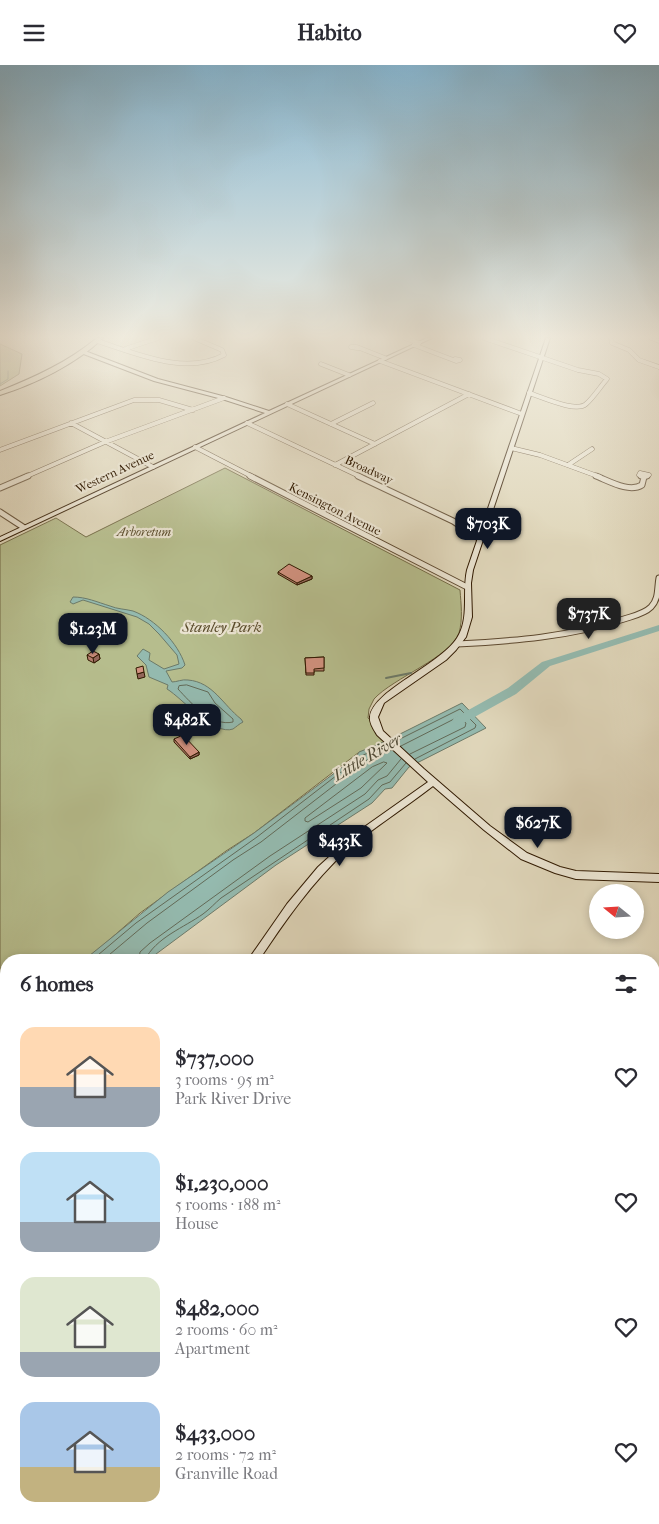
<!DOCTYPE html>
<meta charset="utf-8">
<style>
body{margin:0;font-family:"IM FELL French Canon",serif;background:#f7f7f7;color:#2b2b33;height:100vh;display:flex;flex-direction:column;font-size:19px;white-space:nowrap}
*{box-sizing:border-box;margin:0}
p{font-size:16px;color:#7c7c81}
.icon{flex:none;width:28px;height:28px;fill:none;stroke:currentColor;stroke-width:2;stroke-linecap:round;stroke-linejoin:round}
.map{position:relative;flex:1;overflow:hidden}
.details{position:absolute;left:0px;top:889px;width:660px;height:571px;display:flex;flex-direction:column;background:#fff;border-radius:20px 20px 0 0;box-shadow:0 2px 8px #0003}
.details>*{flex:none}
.needle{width:32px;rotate:288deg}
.fabs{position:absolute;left:589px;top:819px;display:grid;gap:10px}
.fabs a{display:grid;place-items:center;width:55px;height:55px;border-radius:50%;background:#fff;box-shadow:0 2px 8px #0003;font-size:25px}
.price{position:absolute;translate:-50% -42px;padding:0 11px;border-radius:10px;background:#111827;color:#fff;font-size:16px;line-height:32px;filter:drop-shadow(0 1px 2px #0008)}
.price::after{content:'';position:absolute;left:50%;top:30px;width:15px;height:11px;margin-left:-8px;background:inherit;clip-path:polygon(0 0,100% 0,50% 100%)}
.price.active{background:#222;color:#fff}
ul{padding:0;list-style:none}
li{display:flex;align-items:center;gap:15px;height:125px;padding:0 20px}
li span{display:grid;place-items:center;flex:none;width:140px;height:100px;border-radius:15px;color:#555}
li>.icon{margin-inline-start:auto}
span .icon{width:60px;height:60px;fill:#fffc;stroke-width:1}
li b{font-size:21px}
h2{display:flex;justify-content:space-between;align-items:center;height:60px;padding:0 20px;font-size:21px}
header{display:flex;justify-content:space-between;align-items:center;height:65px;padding:0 20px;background:#fff;font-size:22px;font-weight:800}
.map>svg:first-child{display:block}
.green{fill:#b6bd8d;stroke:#736b46}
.water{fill:#94baaf;stroke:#6c7a69}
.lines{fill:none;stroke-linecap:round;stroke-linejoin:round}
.shore{stroke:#626a58;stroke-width:1}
.stream-far1{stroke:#6c7a69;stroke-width:1}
.stream{stroke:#6c7a69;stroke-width:2}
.river{fill:#94baaf;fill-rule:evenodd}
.street-far3-casing{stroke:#5c482f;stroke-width:5}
.street-far2-casing{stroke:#5c482f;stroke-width:7}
.street-far1-casing{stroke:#5c482f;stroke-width:10}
.street-casing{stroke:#5c482f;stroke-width:12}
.secondary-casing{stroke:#301900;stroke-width:2}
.primary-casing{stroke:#301900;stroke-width:2}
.street-far3{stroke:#ebe5d3;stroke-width:4}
.street-far2{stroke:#ebe5d3;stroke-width:5}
.street-far1{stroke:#ebe5d3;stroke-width:8}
.street{stroke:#ebe5d3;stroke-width:10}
.secondary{fill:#ebe5d3;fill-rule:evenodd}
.primary{fill:#e0d7bb;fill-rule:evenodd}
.wall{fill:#b57e6e;stroke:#301900}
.shaded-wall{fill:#93665a;stroke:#301900}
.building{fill:#d29280;stroke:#301900}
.labels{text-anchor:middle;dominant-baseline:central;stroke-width:4.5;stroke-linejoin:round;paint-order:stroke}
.far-street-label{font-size:12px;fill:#301900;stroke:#ebe5d3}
.far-park-label{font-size:12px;font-style:italic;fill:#584a2a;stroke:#ebe5d3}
.park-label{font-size:15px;font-style:italic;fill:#584a2a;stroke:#ebe5d3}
.water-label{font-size:16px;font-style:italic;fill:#4e4935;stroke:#ebe5d3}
</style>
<header><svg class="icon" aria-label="menu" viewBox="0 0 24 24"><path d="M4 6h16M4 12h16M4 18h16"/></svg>Habito<svg class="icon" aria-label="heart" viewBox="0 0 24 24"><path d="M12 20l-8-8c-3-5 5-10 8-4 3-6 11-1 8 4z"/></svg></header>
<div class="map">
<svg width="659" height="1459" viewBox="0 0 659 1459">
<rect width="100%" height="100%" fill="#e0d7bb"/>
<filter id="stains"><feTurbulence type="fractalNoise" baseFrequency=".004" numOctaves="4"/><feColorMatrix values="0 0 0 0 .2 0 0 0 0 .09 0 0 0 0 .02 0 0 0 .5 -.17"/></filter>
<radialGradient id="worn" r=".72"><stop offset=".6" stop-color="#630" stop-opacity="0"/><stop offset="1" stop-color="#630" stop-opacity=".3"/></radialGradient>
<!-- green -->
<path class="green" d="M0 279 22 289 19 309 0 321Z
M225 403 460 525C461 539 463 554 459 568 451 592 393 613 374 634L369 644 368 653 375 659 371 660 384 677 358 688 254 768 226 786 140 848 100 883 84 895H6V954L0 959V480L56 453 86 472Z"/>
<!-- water -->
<path class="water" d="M73 532C86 532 97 537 110 541 117 544 125 544 133 546 155 554 178 578 185 600L182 603 166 606 172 617C177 617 182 614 188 615 213 617 223 640 241 654L243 657C239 659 236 662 233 664 214 671 182 633 167 624L168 620 149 612 146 600 137 591 143 584 150 588 149 595 164 604 179 599 177 590 159 569 149 559 137 552 83 535 73 539 70 537Z
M462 638 486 663 409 702 392 723 385 724 372 738 276 800 148 895H84L168 827 254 768 356 692 359 687 384 677Z
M6 954V1008L0 1009V959Z"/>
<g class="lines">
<!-- shore -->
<path class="shore" d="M187 620 208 627 215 638 233 654V657C212 662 191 638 178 624L179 621Z
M396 676 460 644 476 660 475 663 415 694
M401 681 458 652 466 658 465 662 410 689
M384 697 387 698 361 723 308 757 305 756V753L372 702Z
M92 895 136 858 257 772 363 690 387 681
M103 895 147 858 233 795 261 777 367 695 392 685
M139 895 140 887 150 878 270 791 365 729 378 715 387 711 401 694
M145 895C155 873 185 862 203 849 210 844 215 838 221 833L369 734 382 720 390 717 406 698"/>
<!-- stream-far1 -->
<path class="stream-far1" d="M0 319 8 314V306"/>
<!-- stream -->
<path class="stream" d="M386 613 411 608"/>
<!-- river -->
<path class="river" d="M659 560V566L550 601 516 629 462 659 458 660 452 656 454 653 508 623 542 597Z"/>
<!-- street-far3 casing -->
<g class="street-far3-casing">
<path id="street-far3" d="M405 273 419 278
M484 273 578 305 599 309 607 314C600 322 594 332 586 339 576 348 542 332 529 328
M611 273 612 278 629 285 639 295 659 302
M651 273 659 276
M97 276C136 288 185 311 224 290L222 285 194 273
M414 280 456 296 460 295 455 294
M357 283 351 282H357L385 293
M125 284 158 273
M380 296 522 349
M321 299 349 310
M287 339 375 379
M71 358 153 402
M247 358 361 412
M331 359 373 338
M195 382 253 412
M511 383 540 390 600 412
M0 385 134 335H159L193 345
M335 400 469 329
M568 400 592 384
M640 408 649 410 644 412 639 410Z
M25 412 105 377 224 333"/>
</g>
<!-- street-far2 casing -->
<g class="street-far2-casing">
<path id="street-far2" d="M250 411 467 522
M358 411 453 456 480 474
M596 411C609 416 629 428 642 420L644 412
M641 411 644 412
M644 412 647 411
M0 423 28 411
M0 447 23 462
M457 579C514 576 569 572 624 554 633 551 644 549 651 542 659 534 657 523 659 513"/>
</g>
<!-- street-far1 casing -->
<g class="street-far1-casing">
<path id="street-far1" d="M654 949 659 948"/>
</g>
<!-- street casing -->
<g class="street-casing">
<path id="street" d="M528 1454 532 1459"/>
</g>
<!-- secondary casing -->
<g class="secondary-casing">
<path id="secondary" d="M427 273H432L0 476V472L265 348 222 334 154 316 81 288V286H85L158 314 226 332 269 346Z
M546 273H550L473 505 471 518 472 552 466 572 456 585 446 595 384 638 378 652 383 666 424 704 490 761 527 788 560 802 576 806 659 809V817L576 814 555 808 521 794 484 765 433 721C405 743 374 762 347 785 312 817 285 856 259 895H248L287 839 318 802 353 770 428 717 377 670C374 665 369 658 370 652 372 626 440 600 457 573 470 553 462 527 467 505Z
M6 1315V1346L5 1349 0 1351V1319L1 1317Z"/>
</g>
<!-- primary casing -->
<g class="primary-casing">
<path id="primary" d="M97 273H103C76 299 35 319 0 330V326C35 312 68 297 97 273Z"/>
</g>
<!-- street-far3 -->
<use href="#street-far3" class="street-far3"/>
<!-- street-far2 -->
<use href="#street-far2" class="street-far2"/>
<!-- street-far1 -->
<use href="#street-far1" class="street-far1"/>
<!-- street -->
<use href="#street" class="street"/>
<!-- secondary -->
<use href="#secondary" class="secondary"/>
<!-- primary -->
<use href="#primary" class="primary"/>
</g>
<!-- wall -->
<path class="wall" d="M278 507 312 511V514L297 520 278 509Z
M99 589 100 594 94 598 88 595 87 590Z
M324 592V606H314V610H306L305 593Z
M174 674 199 687V690L190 694 174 677Z"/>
<!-- shaded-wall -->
<path class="shaded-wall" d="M312 511V514L297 520V518Z
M99 589 100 594 94 598 93 593Z
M144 607 145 612 138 614 137 609Z
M199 687V690L190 694V692Z"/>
<!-- building -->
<path class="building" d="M289 499 312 511 297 518 278 507Z
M93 586 99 589 93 593 87 590Z
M324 592V603L314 604V608H306L305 593Z
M143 601 144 607 137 609 136 603Z
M183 670 199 687 190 692 174 674Z"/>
<!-- sky -->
<linearGradient id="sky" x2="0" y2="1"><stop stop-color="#86b6d1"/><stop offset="0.57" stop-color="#f1ede0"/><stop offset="1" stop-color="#f1ede0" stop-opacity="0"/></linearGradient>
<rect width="659" height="477" fill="url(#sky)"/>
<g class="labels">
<!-- far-street labels -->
<g class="far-street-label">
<text transform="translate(369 405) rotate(25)">Broadway</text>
<text transform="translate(115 407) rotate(-25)">Western Avenue</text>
<text transform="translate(335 444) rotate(27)">Kensington Avenue</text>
</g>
<!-- far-park labels -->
<g class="far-park-label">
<text x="144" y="467">Arboretum</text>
</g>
<!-- park labels -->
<g class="park-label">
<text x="222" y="562">Stanley Park</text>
</g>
<!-- water labels -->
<g class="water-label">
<text transform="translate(367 692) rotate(-31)">Little River</text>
</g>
</g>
<rect width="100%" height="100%" filter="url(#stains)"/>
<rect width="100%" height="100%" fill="url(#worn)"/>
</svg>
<div class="fabs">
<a><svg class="needle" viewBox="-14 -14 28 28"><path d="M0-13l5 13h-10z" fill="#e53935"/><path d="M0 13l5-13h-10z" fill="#7c7c81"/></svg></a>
</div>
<b class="price" style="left:488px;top:485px">$703K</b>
<b class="price active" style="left:589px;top:575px">$737K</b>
<b class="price" style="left:93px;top:590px">$1.23M</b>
<b class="price" style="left:187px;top:681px">$482K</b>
<b class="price" style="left:538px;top:784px">$627K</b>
<b class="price" style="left:340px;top:802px">$433K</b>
<section class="details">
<h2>6 homes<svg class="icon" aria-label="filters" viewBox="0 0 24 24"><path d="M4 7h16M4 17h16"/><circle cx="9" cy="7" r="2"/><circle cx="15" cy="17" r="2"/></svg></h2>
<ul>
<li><span style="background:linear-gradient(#ffd9b3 60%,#9aa5b1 0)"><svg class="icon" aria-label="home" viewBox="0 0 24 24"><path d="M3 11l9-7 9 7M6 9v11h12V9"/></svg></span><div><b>$737,000</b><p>3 rooms · 95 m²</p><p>Park River Drive</p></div><svg class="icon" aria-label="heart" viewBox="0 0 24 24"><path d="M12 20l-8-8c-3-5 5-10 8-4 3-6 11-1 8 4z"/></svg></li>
<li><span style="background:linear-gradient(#bfe0f5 70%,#9aa5b1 0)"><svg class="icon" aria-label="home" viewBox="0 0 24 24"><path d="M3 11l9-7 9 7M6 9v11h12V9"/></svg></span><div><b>$1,230,000</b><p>5 rooms · 188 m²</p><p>House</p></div><svg class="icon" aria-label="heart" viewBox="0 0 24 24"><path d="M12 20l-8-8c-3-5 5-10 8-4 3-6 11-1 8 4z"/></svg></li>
<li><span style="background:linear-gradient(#dfe7d0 75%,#9aa5b1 0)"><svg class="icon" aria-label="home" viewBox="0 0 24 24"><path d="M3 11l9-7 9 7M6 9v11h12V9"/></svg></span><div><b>$482,000</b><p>2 rooms · 60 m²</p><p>Apartment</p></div><svg class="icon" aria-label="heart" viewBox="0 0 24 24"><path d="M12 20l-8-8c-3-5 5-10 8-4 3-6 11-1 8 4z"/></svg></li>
<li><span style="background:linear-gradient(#a9c7e8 65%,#c2b280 0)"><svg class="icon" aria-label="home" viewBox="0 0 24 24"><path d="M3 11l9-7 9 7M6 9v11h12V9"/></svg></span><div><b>$433,000</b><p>2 rooms · 72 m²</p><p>Granville Road</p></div><svg class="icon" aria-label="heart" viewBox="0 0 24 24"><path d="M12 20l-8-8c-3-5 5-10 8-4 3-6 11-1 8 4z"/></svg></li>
</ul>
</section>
</div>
